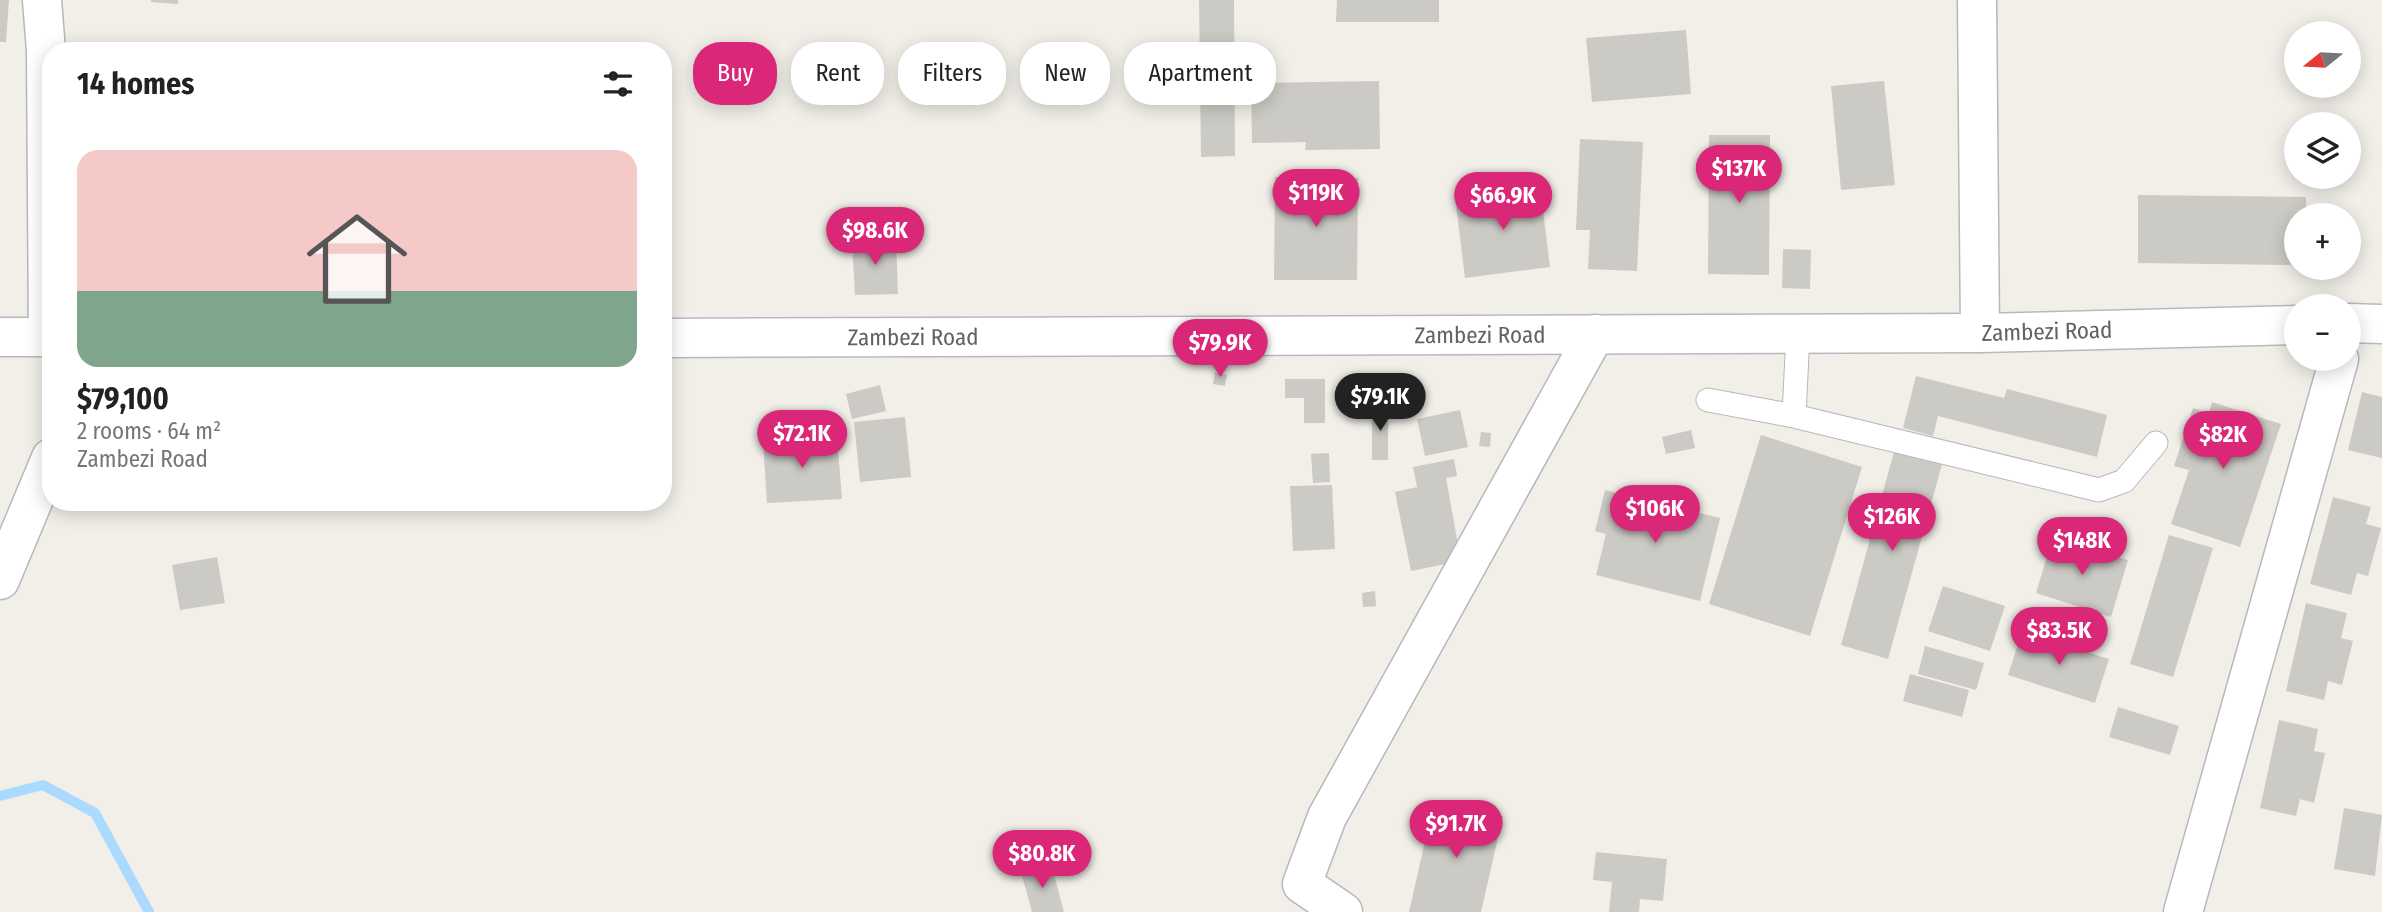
<!DOCTYPE html>
<meta charset="utf-8">
<style>
body{margin:0;font-family:"Fira Sans Condensed",sans-serif;background:#f6f6f6;color:#222;height:100vh;display:flex;flex-direction:column;font-size:26px;white-space:nowrap}
*{box-sizing:border-box;margin:0}
p{font-size:23px;color:#767676}
.icon{flex:none;width:38px;height:38px;fill:none;stroke:currentColor;stroke-width:2;stroke-linecap:round;stroke-linejoin:round}
.map{position:relative;flex:1;overflow:hidden}
.side{position:absolute;left:42px;top:42px;width:630px;height:469px;display:flex;flex-direction:column;background:#fff;border-radius:28px;box-shadow:0 4px 18px #0003}
.side>*{flex:none}
.top-card{position:absolute;left:693px;top:42px;width:665px;height:63px;display:flex;gap:14px}
.needle{width:46px;rotate:252deg}
.buttons{position:absolute;left:2284px;top:21px;display:grid;gap:14px}
.buttons a{display:grid;place-items:center;width:77px;height:77px;border-radius:50%;background:#fff;box-shadow:0 4px 18px #0003;font-size:35px}
.price{position:absolute;translate:-50% -60px;padding:0 16px;border-radius:24px;background:#db2777;color:#fff;font-size:23px;line-height:46px;filter:drop-shadow(0 2px 4px #0008)}
.price::after{content:'';position:absolute;left:50%;top:42px;width:21px;height:16px;margin-left:-10px;background:inherit;clip-path:polygon(0 0,100% 0,50% 100%)}
.price.active{background:#222;color:#fff}
ul{padding:0;list-style:none}
li{display:grid;align-content:center;gap:14px;height:371px;padding:0 35px}
li+li{border-top:2px solid #e0e0e0}
li span{display:grid;place-items:center;height:217px;border-radius:21px;color:#555}
li>.icon{margin-inline-start:auto}
span .icon{width:126px;height:126px;fill:#fffc;stroke-width:1}
li b{font-size:30px}
h2{display:flex;justify-content:space-between;align-items:center;height:84px;padding:0 35px;font-size:30px}
.pill{padding:0 24px;border-radius:28px;background:#fff;box-shadow:0 4px 18px #0003;font-size:24px;line-height:63px}
.pill.active{background:#db2777;color:#fff}
.map>svg:first-child{display:block}
.lines{fill:none;stroke-linecap:round;stroke-linejoin:round}
.stream{stroke:#aadaff;stroke-width:10}
.building{fill:#cccac5}
.service-casing{stroke:#b5b8bc;stroke-width:25}
.minor-casing{stroke:#b5b8bc;stroke-width:41}
.secondary-casing{stroke:#b6babf;stroke-width:41}
.service{stroke:#fff;stroke-width:23}
.minor{stroke:#fff;stroke-width:38}
.secondary{stroke:#fff;stroke-width:38}
.labels{text-anchor:middle;dominant-baseline:central;stroke-width:6;stroke-linejoin:round;paint-order:stroke}
.street-label{font-size:23px;fill:#5f6368;stroke:#fff}
</style>
<div class="map">
<svg width="2382" height="912" viewBox="0 0 2382 912">
<rect width="100%" height="100%" fill="#f1efe8"/>
<g class="lines">
<!-- stream -->
<path class="stream" d="M0 796 43 785 95 813 149 912"/>
</g>
<!-- building -->
<path class="building" d="M0 0H9L6 42H0Z
M151 0H178V4L151 2Z
M1199 0H1234L1235 156 1201 157Z
M1337 0H1439V22H1336Z
M1686 30 1691 94 1592 102 1586 38Z
M1379 81 1380 149 1305 150 1306 142 1252 143 1251 83Z
M1884 81 1895 185 1841 190 1831 86Z
M1709 135H1770L1769 275 1708 274Z
M1580 139 1643 142 1637 271 1588 269 1590 230H1576Z
M1275 177 1358 178 1357 280H1274Z
M1540 186 1550 267 1465 278 1455 197Z
M2138 195 2306 197V215H2296V265L2138 263Z
M896 239 898 294 855 295 852 241Z
M1783 249 1811 250 1810 289 1782 288Z
M1215 372 1227 375 1225 386 1213 384Z
M1916 376 2004 398 2007 389 2107 415 2097 457 1938 416 1933 436 1903 428Z
M1285 379H1325V423H1304V398H1285Z
M880 385 886 411 852 419 846 394Z
M2362 392 2382 397V458L2348 450Z
M2212 402 2281 424 2240 547 2171 524 2189 470 2174 466 2193 408 2209 413Z
M1372 407H1388V460H1372Z
M1460 410 1468 447 1425 456 1417 419Z
M905 417 911 477 860 482 854 422Z
M1691 430 1695 448 1666 454 1662 437Z
M1481 432 1491 433 1490 447 1479 446Z
M1761 435 1862 467 1810 636 1709 604Z
M837 437 842 499 767 503 763 441Z
M1895 448 1943 461 1888 659 1841 645Z
M1329 453 1330 482 1313 483 1311 454Z
M1454 459 1457 476 1446 478 1461 561 1411 571 1395 492 1417 487 1413 467Z
M1332 485 1335 549 1293 551 1290 486Z
M1605 490 1720 518 1700 601 1596 575 1606 534 1595 531Z
M2333 497 2371 507 2366 524 2381 528 2368 576 2357 573 2351 595 2310 584Z
M2169 535 2213 548 2173 677 2130 664Z
M2053 537 2128 560 2111 617 2036 593Z
M217 557 225 603 180 610 172 565Z
M1943 586 2005 606 1990 651 1928 631Z
M1375 591 1376 606 1363 607 1362 593Z
M2306 603 2347 613 2341 638 2353 641 2342 685 2328 681 2324 700 2286 691Z
M2022 632 2109 659 2095 703 2008 675Z
M1925 646 1984 663 1976 690 1918 674Z
M1910 674 1969 690 1962 717 1903 701Z
M2118 707 2179 726 2170 755 2109 737Z
M2279 720 2318 729 2314 751 2325 753 2314 803 2300 799 2296 816 2260 808Z
M1434 801 1503 816 1481 912H1409Z
M2344 808 2382 815 2375 876 2334 869Z
M1596 852 1667 859 1663 901 1640 899 1639 912H1609L1612 882 1593 880Z
M1051 864 1064 912H1032L1021 872Z"/>
<g class="lines">
<!-- service casing -->
<g class="service-casing">
<path id="service" d="M1708 400 1794 416 1798 333
M1794 416 2099 490 2124 481 2156 443"/>
</g>
<!-- minor casing -->
<g class="minor-casing">
<path id="minor" d="M42 0 46 51 48 337
M1977 0 1980 333
M0 337H51
M1343 912 1302 884 1327 817 1595 334
M2183 912 2339 359"/>
</g>
<!-- secondary casing -->
<g class="secondary-casing">
<g id="secondary">
<path d="M2348 323 2382 324"/>
<path id="s1" d="M663 338 1980 333 2296 325"/>
<path d="M0 580 51 458"/>
</g>
</g>
<!-- service -->
<use href="#service" class="service"/>
<!-- minor -->
<use href="#minor" class="minor"/>
<!-- secondary -->
<use href="#secondary" class="secondary"/>
</g>
<g class="labels">
<!-- street labels -->
<g class="street-label">
<text stroke="none"><textPath href="#s1" startOffset="1384">Zambezi Road</textPath></text>
<text stroke="none"><textPath href="#s1" startOffset="817">Zambezi Road</textPath></text>
<text stroke="none"><textPath href="#s1" startOffset="250">Zambezi Road</textPath></text>
</g>
</g>
</svg>
<div class="buttons">
<a><svg class="needle" viewBox="-14 -14 28 28"><path d="M0-13l5 13h-10z" fill="#e53935"/><path d="M0 13l5-13h-10z" fill="#767676"/></svg></a>
<a><svg class="icon" aria-label="layers" viewBox="0 0 24 24"><path d="M12 4l9 5-9 5-9-5zM3 14l9 5 9-5"/></svg></a>
<a>+</a>
<a>−</a>
</div>
<b class="price" style="left:1739px;top:205px">$137K</b>
<b class="price" style="left:1316px;top:229px">$119K</b>
<b class="price" style="left:1503px;top:232px">$66.9K</b>
<b class="price" style="left:875px;top:267px">$98.6K</b>
<b class="price" style="left:1220px;top:379px">$79.9K</b>
<b class="price active" style="left:1380px;top:433px">$79.1K</b>
<b class="price" style="left:802px;top:470px">$72.1K</b>
<b class="price" style="left:2223px;top:471px">$82K</b>
<b class="price" style="left:1655px;top:545px">$106K</b>
<b class="price" style="left:1892px;top:553px">$126K</b>
<b class="price" style="left:2082px;top:577px">$148K</b>
<b class="price" style="left:2059px;top:667px">$83.5K</b>
<b class="price" style="left:1456px;top:860px">$91.7K</b>
<b class="price" style="left:1042px;top:890px">$80.8K</b>
<div class="top-card">
<a class="pill active">Buy</a>
<a class="pill">Rent</a>
<a class="pill">Filters</a>
<a class="pill">New</a>
<a class="pill">Apartment</a>
</div>
<section class="side">
<h2>14 homes<svg class="icon" aria-label="filters" viewBox="0 0 24 24"><path d="M4 7h16M4 17h16"/><circle cx="9" cy="7" r="2"/><circle cx="15" cy="17" r="2"/></svg></h2>
<ul>
<li><span style="background:linear-gradient(#f6c9c9 65%,#7fa58c 0)"><svg class="icon" aria-label="home" viewBox="0 0 24 24"><path d="M3 11l9-7 9 7M6 9v11h12V9"/></svg></span><div><b>$79,100</b><p>2 rooms · 64 m²</p><p>Zambezi Road</p></div></li>
</ul>
</section>
</div>
